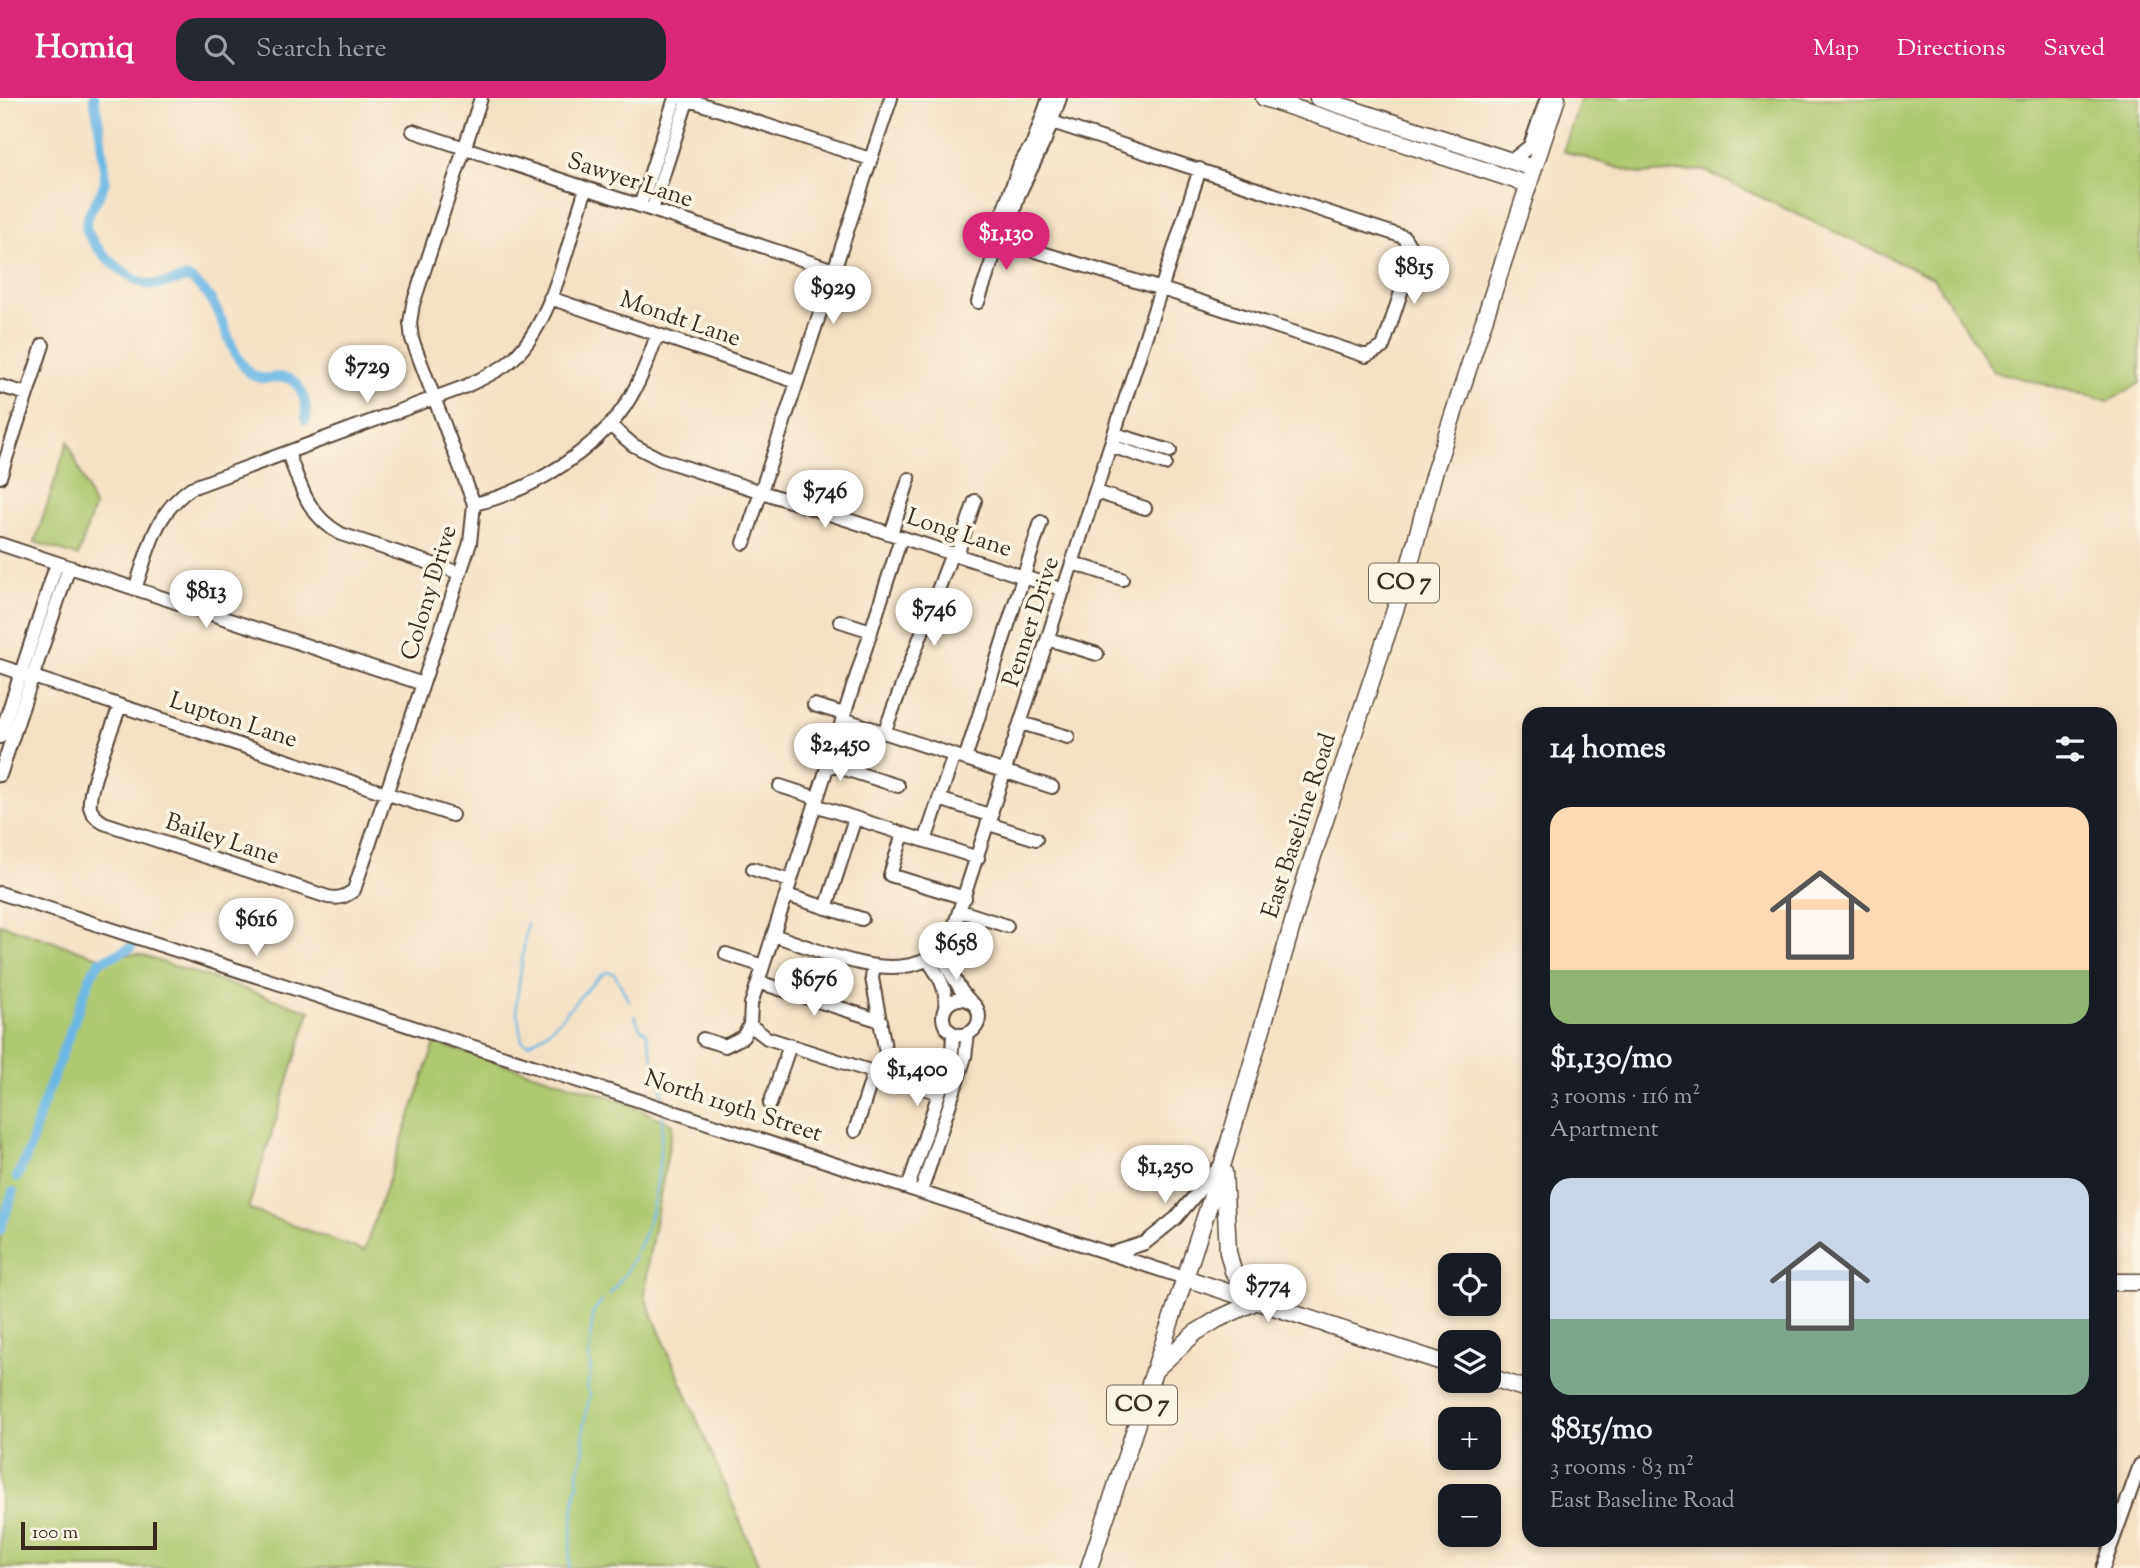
<!DOCTYPE html>
<meta charset="utf-8">
<style>
body{margin:0;font-family:"Sorts Mill Goudy",serif;background:#242831;color:#f1f3f6;height:100vh;display:flex;flex-direction:column;font-size:26px;white-space:nowrap}
*{box-sizing:border-box;margin:0}
p{font-size:23px;color:#9ea1a6}
.icon{flex:none;width:38px;height:38px;fill:none;stroke:currentColor;stroke-width:2;stroke-linecap:round;stroke-linejoin:round}
.map{position:relative;flex:1;overflow:hidden}
.details{position:absolute;left:1522px;top:609px;width:595px;height:840px;display:flex;flex-direction:column;background:#171b24;border-radius:21px;box-shadow:0 4px 10px #0003}
.details>*{flex:none}
.buttons{position:absolute;left:1438px;top:1155px;display:grid;gap:14px}
.buttons a{display:grid;place-items:center;width:63px;height:63px;border-radius:14px;background:#171b24;box-shadow:0 4px 10px #0003;font-size:35px}
.scale{position:absolute;left:21px;bottom:18px;width:136px;box-sizing:border-box;padding-left:7px;border:4px solid #3b2a1e;border-top:0;font-size:19px;line-height:24px;white-space:nowrap;color:#3b2a1e;-webkit-text-stroke:5px #fcf5e5;paint-order:stroke}
.price{position:absolute;translate:-50% -60px;padding:0 16px;border-radius:24px;background:#fff;color:#222;font-size:23px;line-height:46px;filter:drop-shadow(0 2px 4px #0008)}
.price::after{content:'';position:absolute;left:50%;top:42px;width:21px;height:16px;margin-left:-10px;background:inherit;clip-path:polygon(0 0,100% 0,50% 100%)}
.price.current{background:#db2777;color:#fff}
ul{padding:0;list-style:none}
li{display:grid;align-content:center;gap:14px;height:371px;padding:0 28px}
li span{display:grid;place-items:center;height:217px;border-radius:21px;color:#555}
li>.icon{margin-inline-start:auto}
span .icon{width:126px;height:126px;fill:#fffc;stroke-width:1}
li b{font-size:30px}
h2{display:flex;justify-content:space-between;align-items:center;height:84px;padding:0 28px;font-size:30px}
header{display:flex;align-items:center;gap:42px;box-sizing:border-box;height:98px;padding:0 35px;background:#db2777;color:#fff}
header strong{font-size:33px}
nav{display:flex;gap:38px;margin-inline-start:auto;font-size:24px}
.search{width:490px;height:63px;background:#242831;display:flex;align-items:center;gap:18px;box-sizing:border-box;padding:0 24px;border-radius:21px;color:#9ea1a6;font-size:26px}
.map>svg:first-child{display:block}
.green{fill:#adc86e;stroke:#747946;stroke-width:2}
.lines{fill:none;stroke-linecap:round;stroke-linejoin:round}
.stream{stroke:#6ab7e4;stroke-width:2.5}
.canal{stroke:#6ab7e4;stroke-width:10}
.minor-casing{stroke:#574537;stroke-width:16}
.major-casing{stroke:#574537;stroke-width:19}
.minor{stroke:#fff;stroke-width:12}
.major{stroke:#fff;stroke-width:16}
.labels{text-anchor:middle;dominant-baseline:central;stroke-width:7;stroke-linejoin:round;paint-order:stroke}
.shield{fill:#fcf5e5;stroke:#75675a;stroke-width:2}
.shield-label{font-size:23px;font-weight:bold;fill:#3b2a1e}
.street-label{font-size:24px;fill:#3b2a1e;stroke:#fcf5e5}
</style>
<header>
<strong>Homiq</strong>
<div class="search"><svg class="icon" aria-label="search" viewBox="0 0 24 24"><circle cx="10" cy="10" r="6"/><path d="M15 15l6 6"/></svg>Search here</div>
<nav><a>Map</a><a>Directions</a><a>Saved</a></nav>
</header>
<div class="map">
<svg width="2140" height="1470" viewBox="0 0 2140 1470">
<rect width="100%" height="100%" fill="#fcf5e5"/>
<filter id="ink" filterUnits="userSpaceOnUse"><feTurbulence type="fractalNoise" baseFrequency=".0143" numOctaves="2"/><feDisplacementMap in="SourceGraphic" scale="14" xChannelSelector="R" yChannelSelector="G"/><feConvolveMatrix kernelMatrix="1 2 1 2 8 2 1 2 1" color-interpolation-filters="sRGB"/></filter>
<filter id="wash" filterUnits="userSpaceOnUse"><feTurbulence type="fractalNoise" baseFrequency=".00686" numOctaves="4" result="noise"/><feDisplacementMap in="SourceGraphic" scale="28" xChannelSelector="R" yChannelSelector="G"/><feGaussianBlur stdDeviation="1.57" result="paint"/><feColorMatrix in="noise" values="0 0 0 0 0 0 0 0 0 0 0 0 0 0 0 0 0 1.4 0 .05"/><feComposite in="paint" operator="in"/></filter>
<g filter="url(#wash)">
<rect width="100%" height="100%" fill="#f4e1c5"/>
<!-- green -->
<path class="green" d="M1581 0H2140V285L2109 303 1993 273 1933 180 1703 72 1639 76 1563 53Z
M68 343 94 409 78 458 35 444Z
M0 826 99 859 138 856 310 913 248 1111 364 1153 435 945 611 999 673 1026 648 1164 645 1199 760 1470H0Z"/>
<g class="lines">
<!-- stream -->
<path class="stream" d="M527 825 516 908 522 943 528 946C560 931 577 895 606 874L614 875 629 903
M635 918 640 930 646 934 664 1001
M637 1152C659 1110 659 1063 663 1017
M610 1196 625 1176 635 1157
M569 1470C570 1443 573 1417 576 1391L578 1387V1374L584 1352 583 1329 590 1296 587 1290 591 1271 589 1259 593 1214 602 1203"/>
<!-- canal -->
<path class="canal" d="M94 0 100 31 105 82C103 98 88 110 86 126 85 145 128 181 145 186 159 189 174 182 188 180 224 200 222 243 246 271 261 288 270 276 287 280 302 284 308 309 306 322
M17 1079 28 1055 40 1015 91 877 99 864 130 850 133 846
M0 1132 13 1094"/>
</g>
</g>
<g filter="url(#ink)">
<g class="lines">
<!-- minor casing -->
<g class="minor-casing">
<path id="minor" d="M683 0 870 61
M413 33 834 172
M1511 63 1530 48 1547 0
M640 108 675 0
M652 112 688 0
M1002 134 999 125 1020 66 1033 45 1049 0
M999 142 1162 191 1366 258 1383 249 1414 155 1404 139 1052 24
M550 200 797 284
M978 204 1002 134 1010 128 1018 98 1045 42 1060 0
M0 288 27 296
M610 327 633 347 660 361 1064 492
M1115 336 1170 353
M1111 348 1165 366
M288 355C301 389 307 417 341 436L460 475
M0 379 43 247
M1096 394 1145 410
M474 406C524 395 574 365 609 328 633 303 646 269 657 237
M891 436 909 381
M744 445 891 0
M0 446 423 586
M957 457 975 403
M1073 465 1122 481
M135 491C149 451 154 416 191 390L464 289C479 282 493 276 507 266 553 230 567 144 586 91
M840 523 871 533
M1048 541 1097 556
M0 568 452 717
M814 607 844 616
M120 608C113 628 87 691 90 709 92 717 97 721 104 725L328 799C339 801 345 799 354 792L470 445 474 406 412 241 410 225 413 206 481 0
M843 621 1052 689
M1021 625 1068 639
M884 635 952 455
M0 639 57 465
M965 661 1041 424
M829 666 898 688
M0 677 69 469
M780 688 817 700
M939 701 992 718
M815 707 978 760
M989 726 1036 741
M903 736 890 777 965 800
M925 743 954 657
M753 771 790 783
M0 795 1185 1180
M786 797 862 821
M826 810 855 720
M961 813 1007 828
M773 837C817 851 882 883 926 862 937 856 945 845 952 835L1200 71
M938 853 962 894 970 903
M726 856 763 868
M927 861C938 877 948 890 945 910
M874 868 872 880 888 966 885 978
M758 884 881 923
M943 919a18 18 0 1 1 36 0a18 18 0 1 1-36 0Z
M750 927 751 906 901 440
M750 927 767 940 939 995
M703 941 725 948 743 939 750 927
M770 1006 790 947
M855 1033 874 974
M908 1090 952 955 953 935
M921 1094 965 959 968 935
M1110 1156 1145 1145 1176 1120 1218 1070
M2103 1470 2140 1367"/>
</g>
<!-- major casing -->
<g class="major-casing">
<path id="major" d="M1264 0 1527 86
M1318 0 1533 70
M1185 1180 1451 1267
M2110 1184H2140
M1156 1271 1195 1235 1218 1221 1257 1203 1233 1173 1228 1154 1224 1074
M1489 1279 1530 1292
M1089 1470 1223 1065 1307 776 1407 476 1434 375 1557 0"/>
</g>
<!-- minor -->
<use href="#minor" class="minor"/>
<!-- major -->
<use href="#major" class="major"/>
</g>
</g>
<g class="labels">
<!-- shield labels -->
<g class="shield">
<rect x="1369" y="465.5" width="70" height="39" rx="5"/>
<rect x="1107" y="1287.5" width="70" height="39" rx="5"/>
</g>
<g class="shield-label">
<text x="1404" y="485">CO 7</text>
<text x="1142" y="1307">CO 7</text>
</g>
<!-- street labels -->
<g class="street-label">
<text transform="translate(630 83) rotate(18)">Sawyer Lane</text>
<text transform="translate(680 222) rotate(19)">Mondt Lane</text>
<text transform="translate(959 436) rotate(18)">Long Lane</text>
<text transform="translate(430 495) rotate(-73)">Colony Drive</text>
<text transform="translate(1032 524) rotate(-72)">Penner Drive</text>
<text transform="translate(233 623) rotate(18)">Lupton Lane</text>
<text transform="translate(1300 728) rotate(-72)">East Baseline Road</text>
<text transform="translate(222 742) rotate(18)">Bailey Lane</text>
<text transform="translate(733 1009) rotate(18)">North 119th Street</text>
</g>
</g>
</svg>
<div class="buttons">
<a><svg class="icon" aria-label="locate" viewBox="0 0 24 24"><circle cx="12" cy="12" r="6"/><path d="M12 2v4M12 18v4M2 12h4M18 12h4"/></svg></a>
<a><svg class="icon" aria-label="layers" viewBox="0 0 24 24"><path d="M12 4l9 5-9 5-9-5zM3 14l9 5 9-5"/></svg></a>
<a>+</a>
<a>−</a>
</div>
<div class="scale">100 m</div>
<b class="price current" style="left:1006px;top:174px">$1,130</b>
<b class="price" style="left:1414px;top:208px">$815</b>
<b class="price" style="left:833px;top:228px">$929</b>
<b class="price" style="left:367px;top:307px">$729</b>
<b class="price" style="left:825px;top:432px">$746</b>
<b class="price" style="left:206px;top:532px">$813</b>
<b class="price" style="left:934px;top:550px">$746</b>
<b class="price" style="left:840px;top:685px">$2,450</b>
<b class="price" style="left:256px;top:860px">$616</b>
<b class="price" style="left:956px;top:884px">$658</b>
<b class="price" style="left:814px;top:920px">$676</b>
<b class="price" style="left:917px;top:1010px">$1,400</b>
<b class="price" style="left:1165px;top:1107px">$1,250</b>
<b class="price" style="left:1268px;top:1226px">$774</b>
<section class="details">
<h2>14 homes<svg class="icon" aria-label="filters" viewBox="0 0 24 24"><path d="M4 7h16M4 17h16"/><circle cx="9" cy="7" r="2"/><circle cx="15" cy="17" r="2"/></svg></h2>
<ul>
<li><span style="background:linear-gradient(#ffd9b3 75%,#8fb573 0)"><svg class="icon" aria-label="home" viewBox="0 0 24 24"><path d="M3 11l9-7 9 7M6 9v11h12V9"/></svg></span><div><b>$1,130/mo</b><p>3 rooms · 116 m²</p><p>Apartment</p></div></li>
<li><span style="background:linear-gradient(#c9d6e8 65%,#7fa58c 0)"><svg class="icon" aria-label="home" viewBox="0 0 24 24"><path d="M3 11l9-7 9 7M6 9v11h12V9"/></svg></span><div><b>$815/mo</b><p>3 rooms · 83 m²</p><p>East Baseline Road</p></div></li>
</ul>
</section>
</div>
